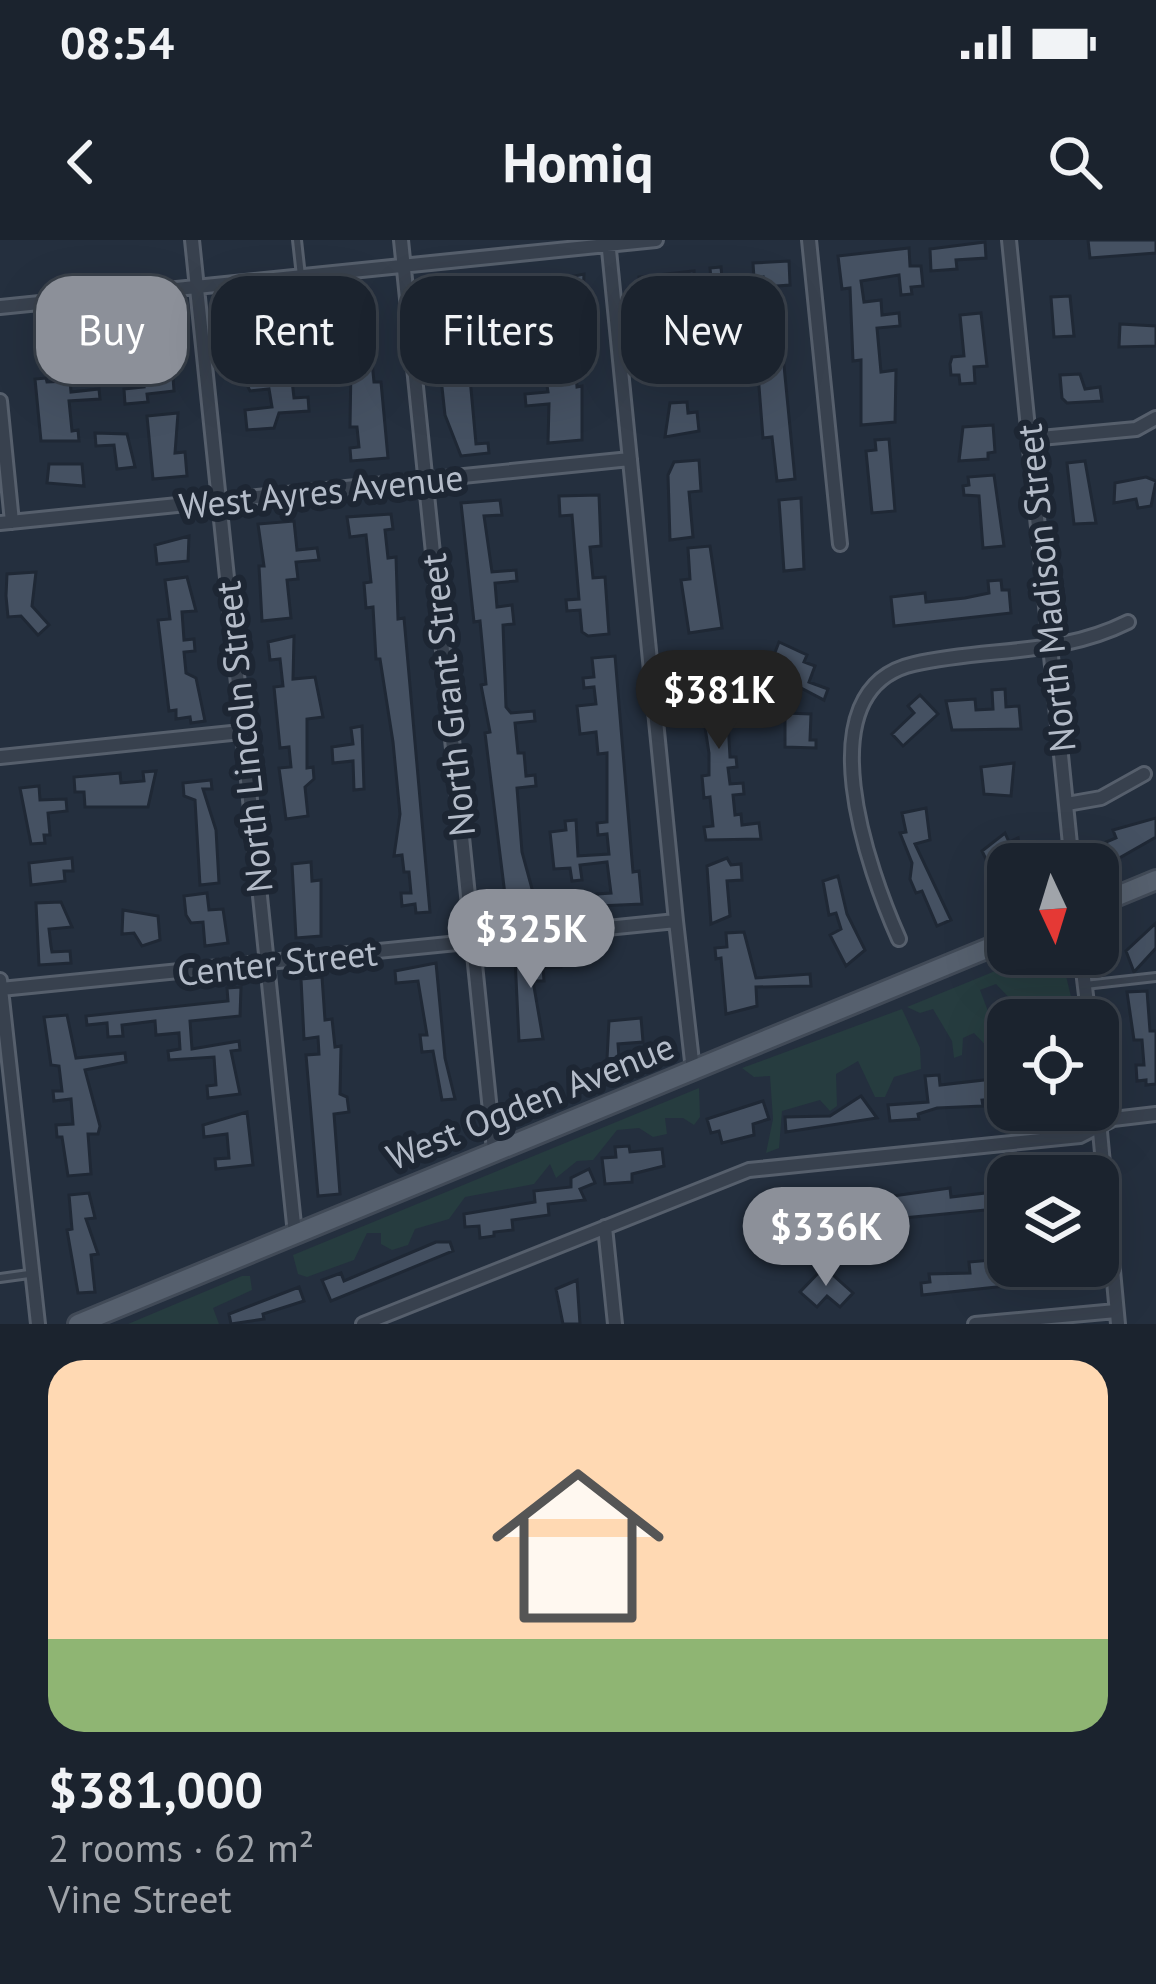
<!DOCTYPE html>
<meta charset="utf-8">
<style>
body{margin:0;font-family:"PT Sans",sans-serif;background:#242b36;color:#f1f3f6;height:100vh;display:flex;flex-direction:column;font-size:45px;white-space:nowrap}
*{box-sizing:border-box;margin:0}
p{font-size:39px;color:#a0a4aa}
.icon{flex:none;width:66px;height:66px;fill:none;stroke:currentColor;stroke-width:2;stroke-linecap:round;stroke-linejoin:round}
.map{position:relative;height:1084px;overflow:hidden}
.drawer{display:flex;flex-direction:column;background:#1b232e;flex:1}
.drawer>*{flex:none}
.banner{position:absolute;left:36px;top:36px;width:1086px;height:108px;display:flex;gap:24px}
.needle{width:78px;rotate:176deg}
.controls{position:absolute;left:987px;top:603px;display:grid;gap:24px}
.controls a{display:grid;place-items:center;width:132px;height:132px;border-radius:24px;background:#1b232e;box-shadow:0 12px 48px #0002,0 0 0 3px #39404a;font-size:60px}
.price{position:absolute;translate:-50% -102px;padding:0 27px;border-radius:42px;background:#8c9099;color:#fff;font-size:39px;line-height:78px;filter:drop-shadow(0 3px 6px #0008)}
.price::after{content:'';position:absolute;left:50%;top:72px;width:36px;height:27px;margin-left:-18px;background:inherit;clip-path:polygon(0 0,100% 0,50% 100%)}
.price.active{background:#222;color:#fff}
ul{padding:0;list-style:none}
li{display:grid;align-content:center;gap:24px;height:636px;padding:0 48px}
li span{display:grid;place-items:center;height:372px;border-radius:36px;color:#555}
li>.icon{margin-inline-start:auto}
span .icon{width:216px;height:216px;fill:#fffc;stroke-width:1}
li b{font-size:51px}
.chip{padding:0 42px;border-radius:36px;background:#1b232e;box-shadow:0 12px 48px #0002,0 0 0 3px #39404a;font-size:42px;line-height:108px}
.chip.active{background:#8c9099;color:#fff}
.status{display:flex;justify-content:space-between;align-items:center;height:84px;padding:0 60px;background:#1b232e;direction:ltr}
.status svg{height:33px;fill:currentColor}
header{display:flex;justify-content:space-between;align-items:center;height:156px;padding:0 48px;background:#1b232e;font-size:54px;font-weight:600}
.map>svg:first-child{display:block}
.green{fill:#263c3f}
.building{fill:#455162;stroke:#1f2835;stroke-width:3}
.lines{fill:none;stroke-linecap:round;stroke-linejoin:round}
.service-casing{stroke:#565f6c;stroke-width:12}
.minor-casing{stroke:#565f6c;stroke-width:18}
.primary-casing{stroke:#414a57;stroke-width:24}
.service{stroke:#38414e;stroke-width:6}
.minor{stroke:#38414e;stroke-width:12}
.primary{stroke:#56606e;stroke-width:18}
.labels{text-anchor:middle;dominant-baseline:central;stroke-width:12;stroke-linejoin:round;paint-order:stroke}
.street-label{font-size:36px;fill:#b4bcc9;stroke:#1d2633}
</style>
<div class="status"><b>08:54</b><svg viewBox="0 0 49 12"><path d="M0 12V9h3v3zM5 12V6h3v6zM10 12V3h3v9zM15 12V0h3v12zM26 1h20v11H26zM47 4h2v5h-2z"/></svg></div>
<header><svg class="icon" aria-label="back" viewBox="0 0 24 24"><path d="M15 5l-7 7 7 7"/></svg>Homiq<svg class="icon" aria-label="search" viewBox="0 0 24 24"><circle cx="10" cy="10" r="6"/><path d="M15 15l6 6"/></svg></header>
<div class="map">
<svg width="1156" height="1084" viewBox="0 0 1156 1084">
<rect width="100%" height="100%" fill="#242f3e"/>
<!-- green -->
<path class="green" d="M1037 714 1061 715 1073 765 1040 780H1019V768L996 744 980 750 994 787 1004 794 1008 870H1016V885L1002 887 994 814 974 793 963 798 962 815 954 818 952 801 933 769 920 773 907 767Z
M902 769 920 808 921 829 894 837 885 857H875L858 821 836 834 837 866 830 871 820 860 782 871 779 908 766 913 773 879 770 836 754 837 742 828Z
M699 848 700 877 694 885 683 878H665L667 894 653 897 639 888 617 890 593 920 577 921 556 938 550 924 534 944 465 957 449 979 415 989 408 1005 392 1010 381 1004V993H367L354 1020 307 1037 298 1034 293 1015Z
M242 1036H250L252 1050 213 1068 219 1084H128Z"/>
<!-- building -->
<path class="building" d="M1088 0H1156V13L1090 18Z
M985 2 986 18 956 20 957 29 931 31 930 9Z
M909 8 910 26H921L923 46 911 47 912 54 901 55 899 35 861 41 864 62 881 60 882 75 899 73 900 86 877 88 881 132 896 130 895 182 861 185V120L853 121 850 48 842 49 838 16Z
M789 21 790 45 763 47V37L754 38 753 23Z
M721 27 722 38 741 41 742 54 731 55 732 78 779 74 795 239 777 241 772 197 763 198 755 95 747 96 746 86 711 87V80L721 79 720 62H713L710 28Z
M694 31 695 55 659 56V67H640L639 37Z
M584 34 581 98 564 99 566 124 575 123 577 147 582 146V200L548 203 549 164 526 166 525 154 548 152 543 118 554 117 552 87 562 86 561 78 570 77 568 59 542 61 540 43Z
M497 45 506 70 448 75 450 102 462 101 464 128 469 127 476 204 488 203 489 213 461 216 445 175 432 55 484 52V46Z
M1070 56 1074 96 1054 97 1051 57Z
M277 66 278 84 259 86 260 102 236 104 238 73Z
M981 73 987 126 974 127 975 143 960 144 959 135H951L950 124 952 117 964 116 960 75Z
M1120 84 1156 86V106L1119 107Z
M371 112 374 142H381L388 218 351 221 350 208 359 207 357 187H350L351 126 343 127 342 115Z
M172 124 174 151 147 154 148 162 125 164 124 149 144 147 142 134 150 133V126Z
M277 125 279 134 291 132 294 158 308 157 309 171 279 173 274 188 247 190 245 170 272 167 269 149 250 151 240 129Z
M1080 134 1085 149 1100 147 1102 161 1067 163 1062 158 1060 135Z
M46 138 47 142 70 141 71 152 99 149 100 159 69 161 72 191 78 190 79 201H41L35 139Z
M687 162 688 173 697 172 699 191 665 197 670 163Z
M178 173 175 213 185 212 187 236 153 239 147 176Z
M993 185 995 212 988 213V219L959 221 963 187Z
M95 193 127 194 135 227 117 229 114 205 96 206Z
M889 199 895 271 872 273 866 211 876 210 875 200Z
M699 220 701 251 689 252 693 297 670 300 668 235 674 222Z
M1085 221 1096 283 1074 284 1067 223Z
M49 224H82L84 246 47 243Z
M994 235 1004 306 983 308 979 256 964 255 963 246 969 245 968 237Z
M1146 237 1156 241 1151 266 1138 268 1136 259 1114 263 1115 243Z
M599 255 601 306 590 307 593 338 605 337 609 394 588 396 582 392 580 370 567 371 566 360 579 359 572 275 560 276 559 256Z
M801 258 804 329 784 331 779 260Z
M500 260 502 275 484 276 492 332 516 330 517 341 495 343 497 367 512 365 514 384 503 385 506 467 511 473 534 471 535 481 515 483 518 513H524L526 536 535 535 536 546 517 548 522 612 535 660 558 658 559 666 555 673 508 679 485 493 490 492 481 445 486 444 480 381 474 382 461 263Z
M391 274 393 289 385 290 388 318 396 317 398 379 404 378 430 672 416 673 415 664 402 666 401 653H411L409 632H404L402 615 394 616 400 574 393 502 380 419H376L373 367 366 368 364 343 371 342 366 295 350 297 347 277Z
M294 281 297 310 317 308 319 320 296 322 298 339 287 340 291 378 262 381 259 326H264L258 284Z
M189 296 188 321 157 324 155 305Z
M710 306 722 388 689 393 681 340 690 339 688 308Z
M36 332 32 366 49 385 38 395 21 376 8 377 6 356 7 334Z
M187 337 196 371 182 372 184 400 194 399 195 411 184 412 186 433 196 438 205 481 191 483 190 477 176 479V470L169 471 158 380 170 379 165 340Z
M1001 340 1002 350H1009L1011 373 894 386 891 357 925 353 926 362 965 358 989 353 988 341Z
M294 396 293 439 315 437 323 477 307 479V528L313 527 314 539 305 547 308 576 286 579 279 528 291 527 289 507 280 508 274 447 283 446 280 419 270 420 268 402Z
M779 402 807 415 804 422 815 426 809 442 828 449 824 460 784 439 788 428 774 415Z
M724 412 730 517H736L737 527 728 528 730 544 743 543 744 554 733 555 735 575 741 574 742 585 759 583 761 599 706 600 704 587 713 586 710 557 704 558 702 536 709 535V513L702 468 714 466 712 446H690L689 413Z
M615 416 633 632 639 631 642 664 598 666 597 654 611 653 607 622 580 625 582 640 572 641 570 628 554 629 550 592 566 590 565 581 576 580 578 616 609 614 607 594 598 595 597 583 607 582V513L598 514 596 492 580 494 577 466 596 464 594 447 584 448 583 438 594 437 592 418Z
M1005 449 1006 467 1019 466 1021 489 952 490 946 461 975 459 976 470 993 469 992 450Z
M920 455 938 474 903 506 892 494 914 473 908 466Z
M785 473 811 474 810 500H816V508L785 507Z
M362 486 364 549 354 550 353 521 333 523 332 507 353 504 351 488Z
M1014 523 1011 556 984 554 981 527Z
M156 531 148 567H85L84 552H75L74 537 120 533 121 543 144 541 143 532Z
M211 540 212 549H203L216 590 219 643 200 645 195 560 184 556 183 543Z
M39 546 40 560 66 559 67 571 48 573 50 595H44L45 603 31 604 20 548Z
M926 568 930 600 915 604 951 680 937 686 922 651 916 653 910 639 912 623 900 593 906 592 902 573Z
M1156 578V597L1114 621 1106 602 1116 598 1113 590Z
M1005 593 1009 602 1018 598 1022 624H1008V638L997 642 982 611Z
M72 618 73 631H64L65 641 31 645 29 623Z
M727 618 731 625 741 624 742 640 727 641 730 676 711 684 707 626Z
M311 622 312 641 321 640V696L296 698 292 624Z
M838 636 847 674 865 710 846 726 830 695 841 689 836 673 829 675 823 641Z
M207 653 209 670 223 669 228 703 205 706 203 682 191 683 186 675 184 656Z
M61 662 72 687 49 689 51 706 52 712 70 711 71 723 39 725 36 663Z
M123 670 158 676 160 700 142 706 134 693 122 694Z
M1156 683V708L1134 732 1126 711Z
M744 692 756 738 810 734 811 746 756 747 757 766 726 774 721 718 716 719 715 708 727 707 726 693Z
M560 711 561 727 543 728 544 741H533L543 799 519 801 515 717Z
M436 723 445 818 455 859 442 860 433 811 422 812 420 795H427L418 741 396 743 395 731Z
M322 737 325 780 332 779 335 807 341 806 340 854 347 857 349 872 334 874 340 954 318 956 306 815 319 814 318 797 304 799 301 739Z
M241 747 240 776 190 781 192 809 239 801 240 810 231 811 240 854 208 858 207 846 216 845 214 817 169 820 168 811 180 809 179 793 156 795 155 781 122 785 123 796 108 797 107 783 87 785 86 776 228 761 227 748Z
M1147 751 1150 791H1156V844L1146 845V840L1137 841 1136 825H1144L1142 800H1134L1127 752Z
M67 775 76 818 125 813 126 822 85 830 100 886 98 894H88L91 934 68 936 62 897H57L56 885 73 884 71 859 54 861 53 851H62L59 826 51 825 44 777Z
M641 778 643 802 618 804 619 818 607 819 609 781Z
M939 835 940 845 993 839 994 859 982 860 983 866 937 868 918 874 919 879 890 881 888 865 928 862 925 836Z
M861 856 877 878 786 892 785 877 830 876Z
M763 861 769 879 753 884 754 895 722 903 719 891 711 893 707 879Z
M247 872 253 925 216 929 215 919 229 918 227 894 204 897 203 885Z
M629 906 630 912 662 909 664 926 632 934V942L605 944 602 918 616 917 615 907Z
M589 929 595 943 580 949 585 960 548 964 549 975 512 980 513 990 494 992V996L480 998 479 986 465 987 464 974 535 962 534 951 571 947V938Z
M950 948 951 957 994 952 996 969 903 978 902 970 844 981 843 963Z
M89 953 95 978 86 979 98 1014 91 1015 95 1052 78 1053 67 990 72 989 69 955Z
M436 1002H450L453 1011 331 1061 322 1040 341 1033 344 1041Z
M1003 1019 1006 1046 922 1055 921 1043 930 1042 929 1034 970 1033 969 1022Z
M824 1027 853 1053 840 1067 827 1056 817 1067 800 1052Z
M577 1040 580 1084H563L556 1049Z
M299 1047 304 1061 263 1074 264 1079 231 1084 229 1074Z"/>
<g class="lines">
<!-- service casing -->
<g class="service-casing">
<path id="service" d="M297 0 301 36
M1085 745 1156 737
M0 1038 29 1034"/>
</g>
<!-- minor casing -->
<g class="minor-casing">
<path id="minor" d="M192 0 295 994
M401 0 494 910
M809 0 840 304
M1009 0 1072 624
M0 67 656 0
M0 161 12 282
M1030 199 1136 189 1156 178
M0 283 630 219
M0 517 241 492
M1067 564 1101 558 1144 534
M676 681 693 830
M899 699C870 634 802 449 914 424 988 407 1058 417 1128 382
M1081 714 1089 780
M0 740 38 1084
M1 749 676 681 608 0
M1098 870 1118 1084
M605 987 615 1084
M363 1084 749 930 1080 896 1113 879 1156 874
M975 1084 1116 1071"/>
</g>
<!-- primary casing -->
<g class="primary-casing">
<path id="primary" d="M1098 664 1156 640
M78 1084 1008 700"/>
</g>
<!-- service -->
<use href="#service" class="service"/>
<!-- minor -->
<use href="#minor" class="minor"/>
<!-- primary -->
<use href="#primary" class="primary"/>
</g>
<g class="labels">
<!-- street labels -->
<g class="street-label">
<text transform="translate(321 251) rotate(-6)">West Ayres Avenue</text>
<text transform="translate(1045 348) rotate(-96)">North Madison Street</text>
<text transform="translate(447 455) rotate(-96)">North Grant Street</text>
<text transform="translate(243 497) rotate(-96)">North Lincoln Street</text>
<text transform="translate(277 722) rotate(-6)">Center Street</text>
<text transform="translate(530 861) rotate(-22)">West Ogden Avenue</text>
</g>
</g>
</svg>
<div class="controls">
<a><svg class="needle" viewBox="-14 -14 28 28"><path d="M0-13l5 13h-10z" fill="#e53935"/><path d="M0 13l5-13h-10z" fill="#a0a4aa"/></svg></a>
<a><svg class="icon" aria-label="locate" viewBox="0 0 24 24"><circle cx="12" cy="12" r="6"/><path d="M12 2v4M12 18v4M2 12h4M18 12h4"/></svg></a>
<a><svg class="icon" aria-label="layers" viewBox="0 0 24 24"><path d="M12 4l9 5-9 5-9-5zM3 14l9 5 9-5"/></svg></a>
</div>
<b class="price active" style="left:719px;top:512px">$381K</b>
<b class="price" style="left:531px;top:751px">$325K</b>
<b class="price" style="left:826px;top:1049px">$336K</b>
<div class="banner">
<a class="chip active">Buy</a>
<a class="chip">Rent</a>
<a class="chip">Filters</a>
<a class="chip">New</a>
</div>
</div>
<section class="drawer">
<ul>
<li><span style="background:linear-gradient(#ffd9b3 75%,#8fb573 0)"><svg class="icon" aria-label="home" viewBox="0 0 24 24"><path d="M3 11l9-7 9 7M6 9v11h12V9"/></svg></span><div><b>$381,000</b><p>2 rooms · 62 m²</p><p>Vine Street</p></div></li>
</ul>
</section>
